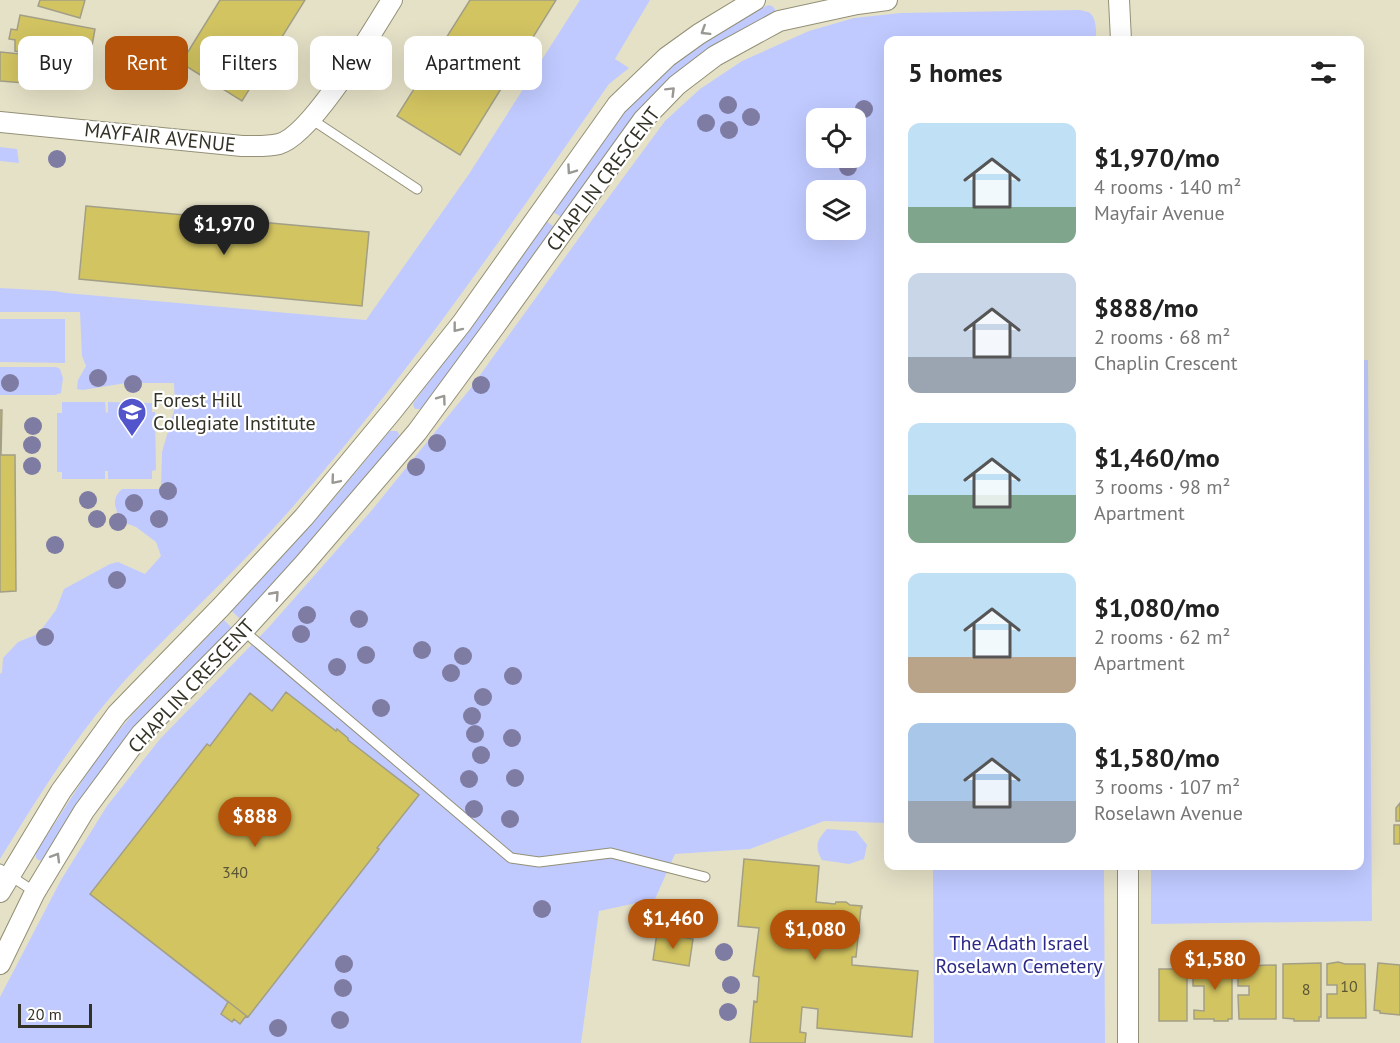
<!DOCTYPE html>
<meta charset="utf-8">
<style>
body{margin:0;font-family:"PT Sans",sans-serif;background:#f6f6f6;color:#222;height:100vh;display:flex;flex-direction:column;font-size:22px;white-space:nowrap}
*{box-sizing:border-box;margin:0}
p{font-size:20px;color:#767676}
.icon{flex:none;width:33px;height:33px;fill:none;stroke:currentColor;stroke-width:2;stroke-linecap:round;stroke-linejoin:round}
.map{position:relative;flex:1;overflow:hidden}
.drawer{position:absolute;left:884px;top:36px;width:480px;height:834px;display:flex;flex-direction:column;background:#fff;border-radius:12px;box-shadow:0 6px 24px #0002}
.drawer>*{flex:none}
.banner{position:absolute;left:18px;top:36px;width:570px;height:54px;display:flex;gap:12px}
.tools{position:absolute;left:806px;top:108px;display:grid;gap:12px}
.tools a{display:grid;place-items:center;width:60px;height:60px;border-radius:12px;background:#fff;box-shadow:0 6px 24px #0002;font-size:30px}
.scale{position:absolute;left:18px;bottom:15px;width:74px;box-sizing:border-box;padding-left:6px;border:3px solid #333227;border-top:0;font-size:16px;line-height:21px;white-space:nowrap;color:#333227;-webkit-text-stroke:4px #fff;paint-order:stroke}
.price{position:absolute;translate:-50% -51px;padding:0 14px;border-radius:21px;background:#b45309;color:#fff;font-size:20px;line-height:39px;filter:drop-shadow(0 2px 3px #0008)}
.price::after{content:'';position:absolute;left:50%;top:36px;width:18px;height:14px;margin-left:-9px;background:inherit;clip-path:polygon(0 0,100% 0,50% 100%)}
.price.selected{background:#222;color:#fff}
ul{padding:0;list-style:none}
li{display:flex;align-items:center;gap:18px;height:150px;padding:0 24px}
li span{display:grid;place-items:center;flex:none;width:168px;height:120px;border-radius:12px;color:#555}
li>.icon{margin-inline-start:auto}
span .icon{width:72px;height:72px;fill:#fffc;stroke-width:1}
li b{font-size:26px}
h2{display:flex;justify-content:space-between;align-items:center;height:72px;padding:0 24px;font-size:26px}
.chip{padding:0 21px;border-radius:12px;background:#fff;box-shadow:0 6px 24px #0002;font-size:21px;line-height:54px}
.chip.selected{background:#b45309;color:#fff}
.map>svg:first-child{display:block}
.green{fill:#c0caff;fill-rule:evenodd}
.building{fill:#d2c461;stroke:#a39f86;stroke-width:1.5}
.lines{fill:none;stroke-linecap:round;stroke-linejoin:round}
.lane-casing{stroke:#939077;stroke-width:11}
.street-casing{stroke:#939077;stroke-width:22}
.lane{stroke:#fff;stroke-width:9}
.street{stroke:#fff;stroke-width:20}
.tree{fill:#7f7ca4}
.oneway{stroke:#999893}
.labels{text-anchor:middle;dominant-baseline:central;stroke-width:4.5;stroke-linejoin:round;paint-order:stroke}
.number-label{font-size:16px;fill:#5b5636}
.street-label{font-size:20px;fill:#333227;stroke:#fff}
.poi-label{font-size:20px;fill:#333227;stroke:#fff;text-anchor:start}
.park-label{font-size:20px;fill:#2c2987;stroke:#fff}
</style>
<div class="map">
<svg width="1400" height="1043" viewBox="0 0 1400 1043">
<rect width="100%" height="100%" fill="#e5e1c7"/>
<!-- green -->
<path class="green" d="M580 0H650L615 59 629 68 609 84C505 233 403 384 281 520 249 556 214 590 181 623 156 648 131 672 109 699 67 749 34 804 0 859V674L2 672 3 658 18 642 38 634 56 610 64 589 110 564 118 562 145 574 161 556 156 542 136 527 120 521C116 507 110 500 122 489H161L162 452 175 407 174 383H126L83 390 77 389 78 380 86 366 82 356 80 312H0V288L55 291 66 293 366 320 469 174Z
M768 5 772 6 775 9V13L713 48 563 218 553 212 623 113 655 80 692 49 726 26Z
M1079 10C1083 11 1087 11 1090 13 1097 19 1096 33 1096 40H888V823L824 821 750 849 675 854 655 899 599 911 581 1043H0V997L61 880 107 806 160 739 269 627 372 510 470 389 592 220 665 121 700 89 742 61 809 31 854 18 901 13ZM816 118H855V158H816ZM816 190H855V230H816Z
M0 147 17 149 19 163 0 161Z
M546 221 556 228 423 409H415L413 405 414 402 480 314Z
M0 319H65V363L0 362Z
M1359 360H1368L1372 921 1151 924V866H1359Z
M0 367H56L60 369 63 378 61 393 55 395H0Z
M62 402H105L106 413 108 412V402L152 403V412H155L156 470 152 471V479H108V471H105V479H62V472H57V413H62Z
M390 431H397L399 434 398 439 286 572 242 621 232 611 326 508Z
M224 620 233 629 43 861 38 860 36 858V852L101 752 132 715Z
M827 829 856 831 867 845 864 859 849 864 822 860C814 846 817 840 827 829Z
M933 866H1104L1105 1043H934Z"/>
<!-- building -->
<path class="building" d="M40 0H85L80 18 38 6Z
M220 0H305L242 101 181 63Z
M470 0H556L460 155 397 116Z
M20 15 95 29 91 51 59 46 58 51 38 48 37 55 15 51V40L9 39 11 29 17 30Z
M1331 37V40H1179V38Z
M0 52 40 56 37 84 0 81Z
M86 206 369 232 362 306 79 279Z
M0 410H2L1 455H15L16 591 0 592Z
M286 692 336 731 337 729 348 738V740L419 795 377 848 379 849 248 1017 246 1016 240 1024 234 1019 232 1022 221 1014 228 1002 90 894 207 744 210 746 250 693 272 711Z
M286 692 336 731 337 729 348 738V740L419 795 377 848 379 849 248 1017 90 894 207 744 210 746 250 693 272 711Z
M1400 803V821H1396V808Z
M1394 825H1400V844H1394Z
M744 859 819 866 816 902 835 904 836 902H846L850 905 862 906V908H861L856 957H852V965L918 971 912 1037 817 1028 818 1009 802 1007 800 1032 806 1033 805 1043H750L754 1001 757 1002 759 977 753 976 759 928 738 926Z
M657 933 693 939 689 966 653 960Z
M1338 962 1345 964H1365L1366 1018H1327V994H1337V985H1327V964Z
M1321 963V1017H1319V1021H1294V1019L1283 1018V964Z
M1378 963 1400 965V1015L1380 1013V1011L1374 1010Z
M1193 965H1232V1019H1228V1021H1214V1019H1194V1010L1204 1011V986H1193Z
M1276 965V1019H1239L1238 995H1249V986H1238V966Z
M1159 969H1187V1021H1159Z"/>
<g class="lines">
<!-- lane casing -->
<g class="lane-casing">
<path id="lane" d="M311 119 417 189
M252 638 511 858 539 862 611 853 705 877
M0 869 35 892"/>
</g>
<!-- street casing -->
<g class="street-casing">
<path id="street" d="M1119 0 1121 40
M0 122 242 146C254 146 267 147 279 144 312 135 372 32 392 0
M1128 866V1043
M0 892 61 791 117 714 221 607 304 517 393 410 462 323 617 105 667 57 699 34 755 0
M0 964 35 892 84 811 141 734 244 630 304 564 417 432 495 326 643 120 677 85 715 56 779 21 857 4 887 0"/>
</g>
<!-- lane -->
<use href="#lane" class="lane"/>
<!-- street -->
<use href="#street" class="street"/>
</g>
<!-- trees -->
<g class="tree">
<circle cx="728" cy="105" r="9"/>
<circle cx="864" cy="109" r="9"/>
<circle cx="751" cy="117" r="9"/>
<circle cx="706" cy="123" r="9"/>
<circle cx="729" cy="130" r="9"/>
<circle cx="57" cy="159" r="9"/>
<circle cx="848" cy="167" r="9"/>
<circle cx="98" cy="378" r="9"/>
<circle cx="10" cy="383" r="9"/>
<circle cx="133" cy="384" r="9"/>
<circle cx="481" cy="385" r="9"/>
<circle cx="33" cy="426" r="9"/>
<circle cx="437" cy="443" r="9"/>
<circle cx="32" cy="445" r="9"/>
<circle cx="32" cy="466" r="9"/>
<circle cx="416" cy="467" r="9"/>
<circle cx="168" cy="491" r="9"/>
<circle cx="88" cy="500" r="9"/>
<circle cx="134" cy="503" r="9"/>
<circle cx="97" cy="519" r="9"/>
<circle cx="159" cy="519" r="9"/>
<circle cx="118" cy="522" r="9"/>
<circle cx="55" cy="545" r="9"/>
<circle cx="117" cy="580" r="9"/>
<circle cx="307" cy="615" r="9"/>
<circle cx="359" cy="619" r="9"/>
<circle cx="301" cy="634" r="9"/>
<circle cx="45" cy="637" r="9"/>
<circle cx="422" cy="650" r="9"/>
<circle cx="366" cy="655" r="9"/>
<circle cx="463" cy="656" r="9"/>
<circle cx="337" cy="667" r="9"/>
<circle cx="451" cy="673" r="9"/>
<circle cx="513" cy="676" r="9"/>
<circle cx="483" cy="697" r="9"/>
<circle cx="381" cy="708" r="9"/>
<circle cx="472" cy="716" r="9"/>
<circle cx="475" cy="734" r="9"/>
<circle cx="512" cy="738" r="9"/>
<circle cx="481" cy="755" r="9"/>
<circle cx="515" cy="778" r="9"/>
<circle cx="469" cy="779" r="9"/>
<circle cx="474" cy="809" r="9"/>
<circle cx="510" cy="819" r="9"/>
<circle cx="653" cy="908" r="9"/>
<circle cx="542" cy="909" r="9"/>
<circle cx="724" cy="952" r="9"/>
<circle cx="344" cy="964" r="9"/>
<circle cx="731" cy="985" r="9"/>
<circle cx="343" cy="988" r="9"/>
<circle cx="728" cy="1012" r="9"/>
<circle cx="340" cy="1020" r="9"/>
<circle cx="278" cy="1028" r="9"/>
</g>
<!-- one-way arrows -->
<defs><path id="oneway-chevron" d="M-2-3.5L2.5 0L-2 3.5" fill="none" stroke-width="1.6" stroke-linecap="round" stroke-linejoin="round" transform="scale(1.5)"/></defs>
<g class="oneway">
<use href="#oneway-chevron" transform="translate(705 31) rotate(148)"/>
<use href="#oneway-chevron" transform="translate(671 91) rotate(-45)"/>
<use href="#oneway-chevron" transform="translate(571 170) rotate(125)"/>
<use href="#oneway-chevron" transform="translate(457 328) rotate(128)"/>
<use href="#oneway-chevron" transform="translate(442 399) rotate(-54)"/>
<use href="#oneway-chevron" transform="translate(335 480) rotate(130)"/>
<use href="#oneway-chevron" transform="translate(275 595) rotate(-48)"/>
<use href="#oneway-chevron" transform="translate(56 857) rotate(-59)"/>
</g>
<!-- icons -->
<defs>
<g id="school-pin" transform="scale(1.5)"><path d="M0 17L-7.5 6A9.5 9.5 0 1 1 7.5 6Z" fill="#5154cb" stroke="#fff"/><path d="M0-5L7-2L0 1L-7-2ZM-4 1L0 2.5L4 1V4Q0 6-4 4Z" fill="#fff"/></g>
</defs>
<g fill-rule="evenodd">
<use href="#school-pin" x="132" y="412"/>
</g>
<g class="labels">
<!-- number labels -->
<g class="number-label">
<text x="235" y="872">340</text>
<text x="1349" y="986">10</text>
<text x="1306" y="989">8</text>
</g>
<!-- street labels -->
<g class="street-label">
<text transform="translate(160 137) rotate(6)">MAYFAIR AVENUE</text>
<text transform="translate(603 179) rotate(-53)">CHAPLIN CRESCENT</text>
<text transform="translate(191 686) rotate(-47)">CHAPLIN CRESCENT</text>
</g>
<!-- poi labels -->
<g class="poi-label">
<text x="153" y="400">Forest Hill<tspan x="153" dy="23">Collegiate Institute</tspan></text>
</g>
<!-- park labels -->
<g class="park-label">
<text x="1019" y="943">The Adath Israel<tspan x="1019" dy="23">Roselawn Cemetery</tspan></text>
</g>
</g>
</svg>
<div class="tools">
<a><svg class="icon" aria-label="locate" viewBox="0 0 24 24"><circle cx="12" cy="12" r="6"/><path d="M12 2v4M12 18v4M2 12h4M18 12h4"/></svg></a>
<a><svg class="icon" aria-label="layers" viewBox="0 0 24 24"><path d="M12 4l9 5-9 5-9-5zM3 14l9 5 9-5"/></svg></a>
</div>
<div class="scale">20 m</div>
<b class="price selected" style="left:224px;top:256px">$1,970</b>
<b class="price" style="left:255px;top:848px">$888</b>
<b class="price" style="left:673px;top:950px">$1,460</b>
<b class="price" style="left:815px;top:961px">$1,080</b>
<b class="price" style="left:1215px;top:991px">$1,580</b>
<div class="banner">
<a class="chip">Buy</a>
<a class="chip selected">Rent</a>
<a class="chip">Filters</a>
<a class="chip">New</a>
<a class="chip">Apartment</a>
</div>
<section class="drawer">
<h2>5 homes<svg class="icon" aria-label="filters" viewBox="0 0 24 24"><path d="M4 7h16M4 17h16"/><circle cx="9" cy="7" r="2"/><circle cx="15" cy="17" r="2"/></svg></h2>
<ul>
<li><span style="background:linear-gradient(#bfe0f5 70%,#7fa58c 0)"><svg class="icon" aria-label="home" viewBox="0 0 24 24"><path d="M3 11l9-7 9 7M6 9v11h12V9"/></svg></span><div><b>$1,970/mo</b><p>4 rooms · 140 m²</p><p>Mayfair Avenue</p></div></li>
<li><span style="background:linear-gradient(#c9d6e8 70%,#9aa5b1 0)"><svg class="icon" aria-label="home" viewBox="0 0 24 24"><path d="M3 11l9-7 9 7M6 9v11h12V9"/></svg></span><div><b>$888/mo</b><p>2 rooms · 68 m²</p><p>Chaplin Crescent</p></div></li>
<li><span style="background:linear-gradient(#bfe0f5 60%,#7fa58c 0)"><svg class="icon" aria-label="home" viewBox="0 0 24 24"><path d="M3 11l9-7 9 7M6 9v11h12V9"/></svg></span><div><b>$1,460/mo</b><p>3 rooms · 98 m²</p><p>Apartment</p></div></li>
<li><span style="background:linear-gradient(#bfe0f5 70%,#b9a48a 0)"><svg class="icon" aria-label="home" viewBox="0 0 24 24"><path d="M3 11l9-7 9 7M6 9v11h12V9"/></svg></span><div><b>$1,080/mo</b><p>2 rooms · 62 m²</p><p>Apartment</p></div></li>
<li><span style="background:linear-gradient(#a9c7e8 65%,#9aa5b1 0)"><svg class="icon" aria-label="home" viewBox="0 0 24 24"><path d="M3 11l9-7 9 7M6 9v11h12V9"/></svg></span><div><b>$1,580/mo</b><p>3 rooms · 107 m²</p><p>Roselawn Avenue</p></div></li>
</ul>
</section>
</div>
